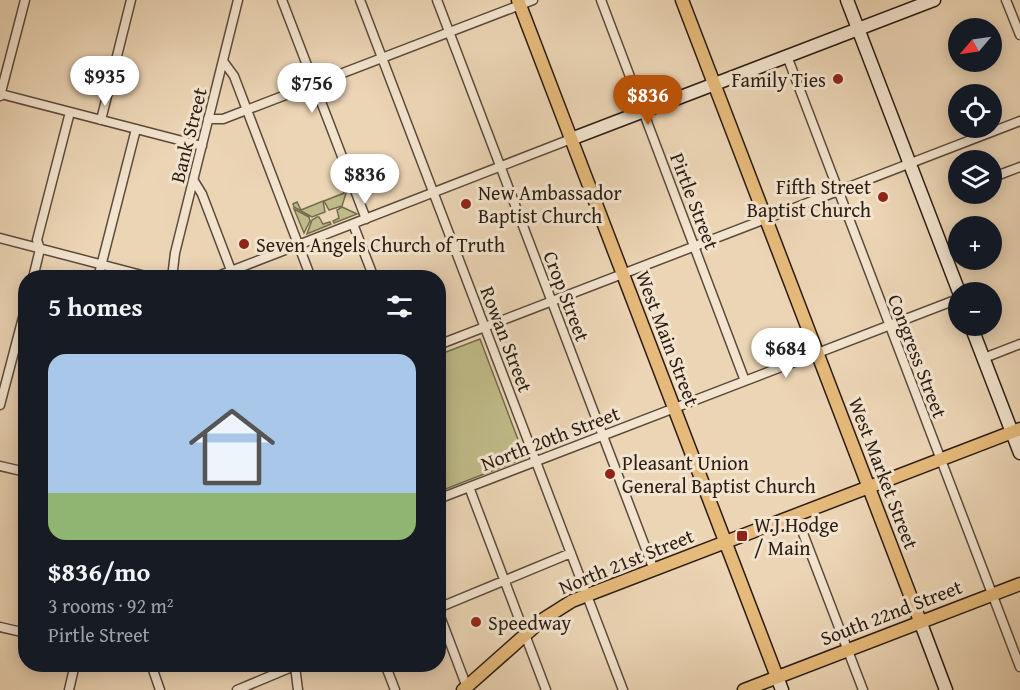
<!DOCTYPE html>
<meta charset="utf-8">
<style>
body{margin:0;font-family:"Gentium Book Plus",serif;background:#242831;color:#f1f3f6;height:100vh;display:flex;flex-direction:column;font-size:22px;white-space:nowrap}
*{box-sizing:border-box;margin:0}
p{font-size:20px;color:#9ea1a6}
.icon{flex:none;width:33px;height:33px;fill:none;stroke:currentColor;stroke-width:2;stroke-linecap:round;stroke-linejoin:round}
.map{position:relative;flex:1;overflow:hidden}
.panel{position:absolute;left:18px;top:270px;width:428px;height:402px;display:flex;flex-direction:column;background:#171b24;border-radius:24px;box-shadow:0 3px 15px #0003}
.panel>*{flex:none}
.needle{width:39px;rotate:241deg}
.controls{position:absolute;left:948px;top:18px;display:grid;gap:12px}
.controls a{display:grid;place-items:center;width:54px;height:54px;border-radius:50%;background:#171b24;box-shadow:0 3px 15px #0003;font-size:30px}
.price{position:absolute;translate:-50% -51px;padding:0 14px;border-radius:21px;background:#fff;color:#222;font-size:20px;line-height:39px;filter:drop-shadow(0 2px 3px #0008)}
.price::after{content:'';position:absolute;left:50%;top:36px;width:18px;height:14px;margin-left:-9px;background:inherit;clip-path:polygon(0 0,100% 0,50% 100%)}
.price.on{background:#b45309;color:#fff}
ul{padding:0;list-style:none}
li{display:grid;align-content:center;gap:12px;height:318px;padding:0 30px}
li+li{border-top:2px solid #363941}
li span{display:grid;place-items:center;height:186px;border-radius:18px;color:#555}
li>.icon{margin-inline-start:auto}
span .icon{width:108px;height:108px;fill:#fffc;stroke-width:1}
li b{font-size:26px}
h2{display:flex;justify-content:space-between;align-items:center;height:72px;padding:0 30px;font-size:26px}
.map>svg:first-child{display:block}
.green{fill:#bfbb88;stroke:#756c4e;stroke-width:1.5}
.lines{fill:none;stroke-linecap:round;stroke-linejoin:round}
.street-casing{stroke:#5b4b3c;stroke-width:11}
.secondary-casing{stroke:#2b1d13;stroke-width:15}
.primary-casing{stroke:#2b1d13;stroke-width:15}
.street{stroke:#f3e4cf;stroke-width:8}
.secondary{stroke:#f3e4cf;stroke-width:12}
.primary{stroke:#e6ba7a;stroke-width:12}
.poi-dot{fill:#8f2418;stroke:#f3e4cf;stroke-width:2}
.labels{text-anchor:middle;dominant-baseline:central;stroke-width:6;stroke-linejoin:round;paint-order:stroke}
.poi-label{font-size:20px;fill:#2b1d13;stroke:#f3e4cf;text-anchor:start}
.street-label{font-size:20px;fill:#2b1d13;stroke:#f3e4cf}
</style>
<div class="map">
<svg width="1020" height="690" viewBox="0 0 1020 690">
<rect width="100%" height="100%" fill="#ecd5b5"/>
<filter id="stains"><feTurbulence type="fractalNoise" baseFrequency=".00333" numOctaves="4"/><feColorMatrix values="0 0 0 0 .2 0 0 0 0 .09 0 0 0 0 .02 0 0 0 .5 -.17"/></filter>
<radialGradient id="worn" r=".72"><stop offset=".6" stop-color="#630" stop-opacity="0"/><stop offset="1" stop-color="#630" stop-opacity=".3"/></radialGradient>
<!-- green -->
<path class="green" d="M347 190 342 206 329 210 324 201 344 193 343 191Z
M323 201 325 212 312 217 294 207 293 204 297 202 301 210Z
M342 207 357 214 334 223 333 221 339 218 337 210Z
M294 209 309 217 310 221 304 233Z
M317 217H319L323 224 330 222 331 224 307 234 312 220Z
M480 339 525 458 438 492V355Z"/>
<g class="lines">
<!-- street casing -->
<g class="street-casing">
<path id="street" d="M282 0 366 219
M360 0 623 690
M437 0 654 570
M601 0 745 381
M1006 0 1020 35
M787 56 1020 667
M223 61 234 76 311 278
M1 94 202 146
M0 96 25 0
M208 119H223L533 0
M101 120 131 0
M996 176 1020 167
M194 181 202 194 234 278
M353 224 374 278
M0 238 153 278
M33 278 40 249 37 240 70 112
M98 278 136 129
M172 278 175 253 238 0
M213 278 571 139
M438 345 1020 121
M984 358 1020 344
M0 405 26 306
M0 466 26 472
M469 487 546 690
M438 499 958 299
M796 515 863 690
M25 581 26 580
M438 608 571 553
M438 611 468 690
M0 627 26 633
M151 664 160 690
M385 664 395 690
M295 666 298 690
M69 690 75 664
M237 690 299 664"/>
</g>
<!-- secondary casing -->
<g class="secondary-casing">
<path id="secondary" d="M847 0 959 292
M571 139 934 0
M971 326 1020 453
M920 621 946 690
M777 677 782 690"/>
</g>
<!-- primary casing -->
<g class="primary-casing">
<path id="primary" d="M518 0 777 677
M682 0 920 621
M463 690 542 620 572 601 1020 429
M744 690 1020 584"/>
</g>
<!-- street -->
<use href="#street" class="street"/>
<!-- secondary -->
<use href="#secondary" class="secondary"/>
<!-- primary -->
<use href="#primary" class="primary"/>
</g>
<!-- markers -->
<g class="poi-dot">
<circle cx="838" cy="79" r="6"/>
<circle cx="883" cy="197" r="6"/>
<circle cx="466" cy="204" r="6"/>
<circle cx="244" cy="244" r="6"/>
<circle cx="610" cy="474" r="6"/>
<rect x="736" y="530" width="12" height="12" rx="3"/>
<circle cx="476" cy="622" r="6"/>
</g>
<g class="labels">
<!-- poi labels -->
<g class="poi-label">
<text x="826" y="79" text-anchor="end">Family Ties</text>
<text x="871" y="186" text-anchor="end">Fifth Street<tspan x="871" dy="23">Baptist Church</tspan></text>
<text x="478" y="192">New Ambassador<tspan x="478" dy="23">Baptist Church</tspan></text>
<text x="256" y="244">Seven Angels Church of Truth</text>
<text x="622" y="462">Pleasant Union<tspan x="622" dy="23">General Baptist Church</tspan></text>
<text x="754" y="524">W.J.Hodge<tspan x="754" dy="23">/ Main</tspan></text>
<text x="488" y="622">Speedway</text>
</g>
<!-- street labels -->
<g class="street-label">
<text transform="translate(188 135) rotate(-76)">Bank Street</text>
<text transform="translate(695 201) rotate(69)">Pirtle Street</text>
<text transform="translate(567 296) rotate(69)">Crop Street</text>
<text transform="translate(668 338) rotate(69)">West Main Street</text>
<text transform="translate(507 339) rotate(69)">Rowan Street</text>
<text transform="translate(918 356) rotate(69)">Congress Street</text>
<text transform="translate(550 438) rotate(-21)">North 20th Street</text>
<text transform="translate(884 473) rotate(69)">West Market Street</text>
<text transform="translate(626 561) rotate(-22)">North 21st Street</text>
<text transform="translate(891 612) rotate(-21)">South 22nd Street</text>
</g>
</g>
<rect width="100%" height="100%" filter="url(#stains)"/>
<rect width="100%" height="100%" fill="url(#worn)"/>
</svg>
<div class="controls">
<a><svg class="needle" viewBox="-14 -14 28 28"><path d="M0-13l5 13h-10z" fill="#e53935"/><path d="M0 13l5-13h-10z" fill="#9ea1a6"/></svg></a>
<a><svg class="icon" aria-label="locate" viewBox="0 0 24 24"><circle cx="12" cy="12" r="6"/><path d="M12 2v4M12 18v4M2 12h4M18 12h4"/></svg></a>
<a><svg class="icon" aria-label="layers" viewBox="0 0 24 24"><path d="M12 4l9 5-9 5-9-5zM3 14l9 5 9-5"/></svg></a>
<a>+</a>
<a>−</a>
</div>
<b class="price" style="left:105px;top:107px">$935</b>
<b class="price" style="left:312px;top:114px">$756</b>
<b class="price on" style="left:648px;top:126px">$836</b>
<b class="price" style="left:365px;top:205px">$836</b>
<b class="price" style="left:786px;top:379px">$684</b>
<section class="panel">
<h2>5 homes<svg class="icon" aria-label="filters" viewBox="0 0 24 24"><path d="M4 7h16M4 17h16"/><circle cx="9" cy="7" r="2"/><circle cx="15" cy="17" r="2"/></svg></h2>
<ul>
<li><span style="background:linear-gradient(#a9c7e8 75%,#8fb573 0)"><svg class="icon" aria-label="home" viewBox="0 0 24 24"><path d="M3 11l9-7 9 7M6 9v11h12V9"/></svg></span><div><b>$836/mo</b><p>3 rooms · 92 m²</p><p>Pirtle Street</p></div></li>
</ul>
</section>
</div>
